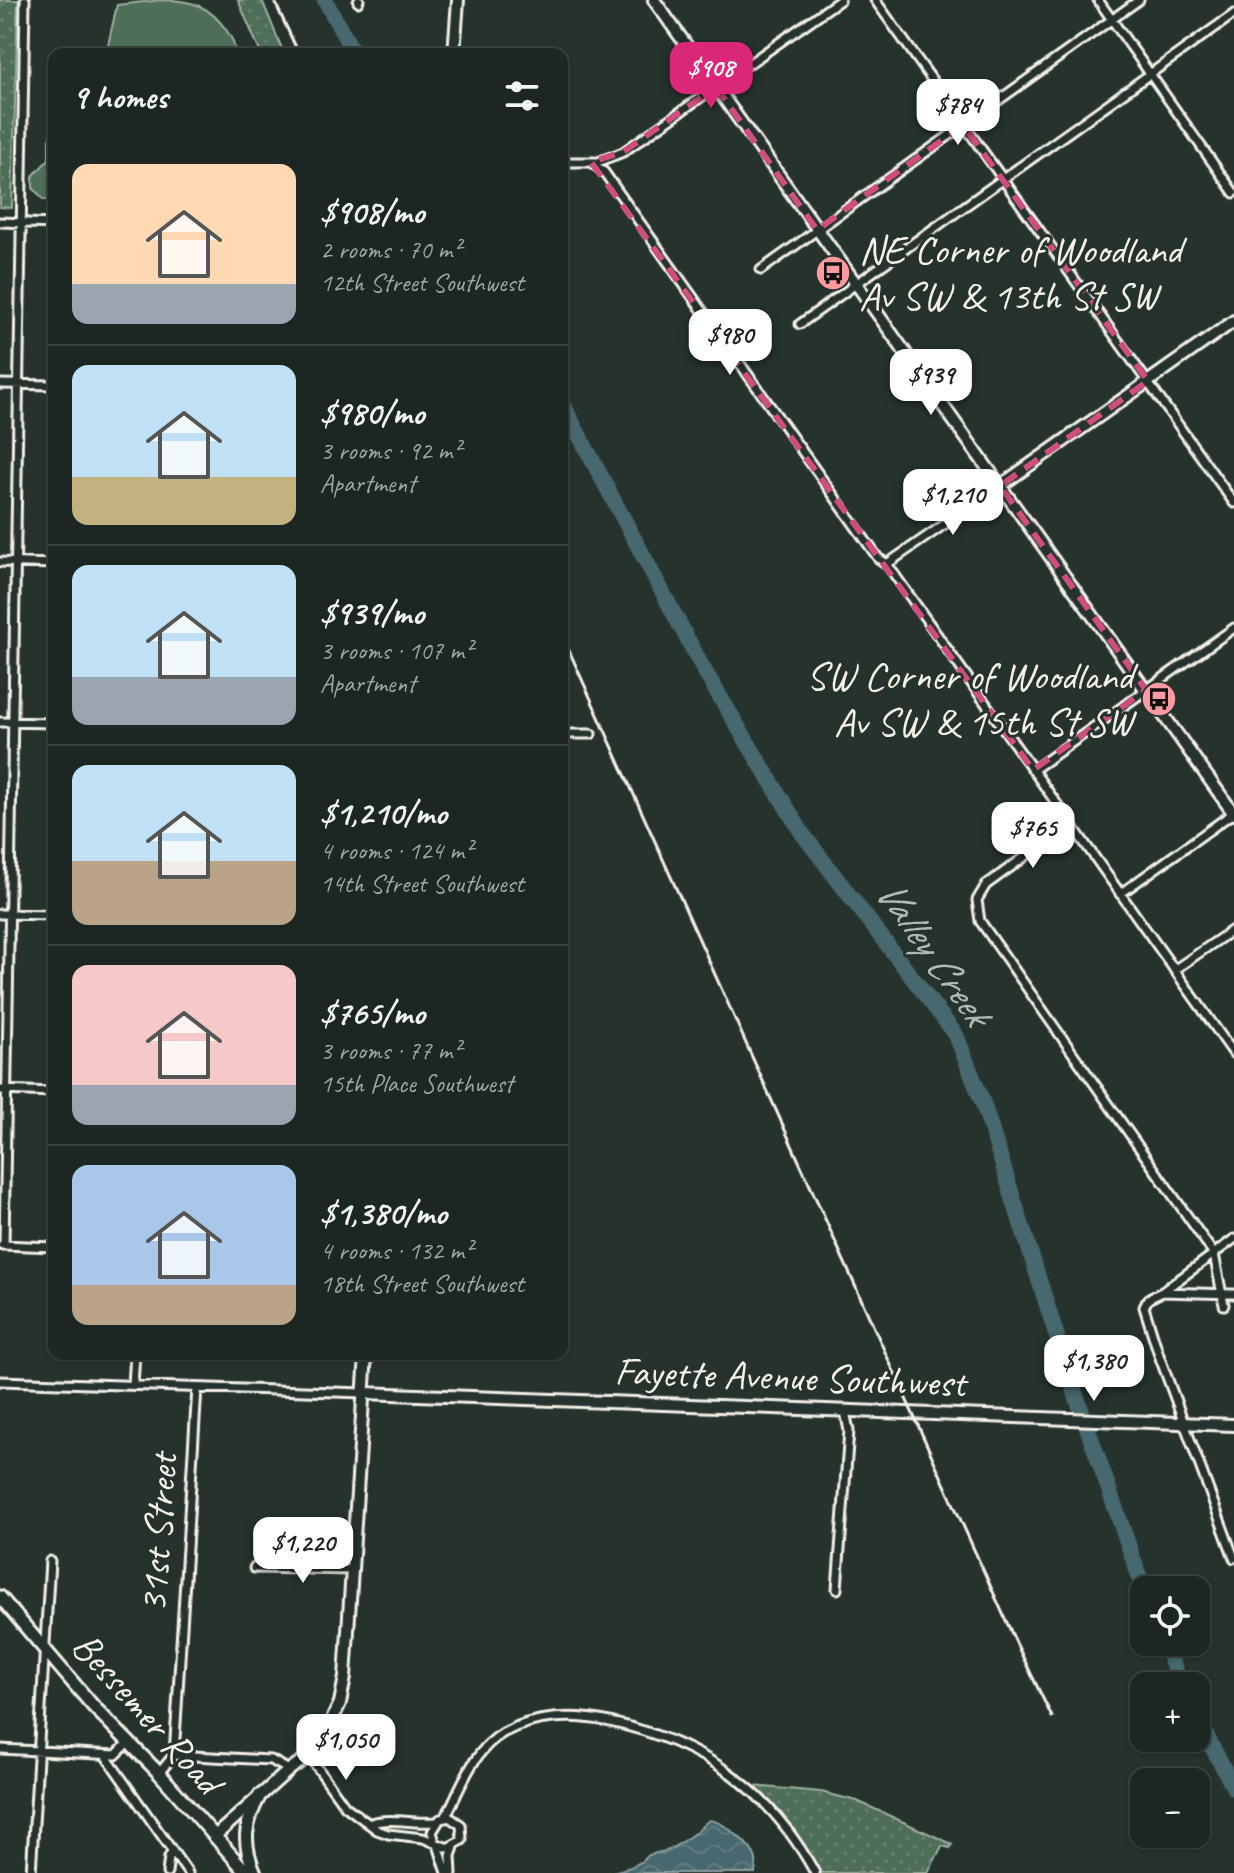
<!DOCTYPE html>
<meta charset="utf-8">
<style>
body{margin:0;font-family:Caveat,sans-serif;background:#252e2a;color:#f1f3f6;height:100vh;display:flex;flex-direction:column;font-size:30px;white-space:nowrap}
*{box-sizing:border-box;margin:0}
p{font-size:26px;color:#a0a5a5}
.icon{flex:none;width:44px;height:44px;fill:none;stroke:currentColor;stroke-width:2;stroke-linecap:round;stroke-linejoin:round}
.map{position:relative;flex:1;overflow:hidden}
.details{position:absolute;left:48px;top:48px;width:520px;height:1312px;display:flex;flex-direction:column;background:#1c2622;border-radius:16px;box-shadow:0 2px 6px #0004,0 0 0 2px #3a4340}
.details>*{flex:none}
.tools{position:absolute;left:1130px;top:1576px;display:grid;gap:16px}
.tools a{display:grid;place-items:center;width:80px;height:80px;border-radius:16px;background:#1c2622;box-shadow:0 2px 6px #0004,0 0 0 2px #3a4340;font-size:40px}
.price{position:absolute;translate:-50% -68px;padding:0 18px;border-radius:16px;background:#fff;color:#222;font-size:26px;line-height:52px;filter:drop-shadow(0 2px 4px #0008)}
.price::after{content:'';position:absolute;left:50%;top:48px;width:24px;height:18px;margin-left:-12px;background:inherit;clip-path:polygon(0 0,100% 0,50% 100%)}
.price.on{background:#db2777;color:#fff}
ul{padding:0;list-style:none}
li{display:flex;align-items:center;gap:24px;height:200px;padding:0 24px}
li+li{border-top:2px solid #3a4340}
li span{display:grid;place-items:center;flex:none;width:224px;height:160px;border-radius:16px;color:#555}
li>.icon{margin-inline-start:auto}
span .icon{width:96px;height:96px;fill:#fffc;stroke-width:1}
li b{font-size:34px}
h2{display:flex;justify-content:space-between;align-items:center;height:96px;padding:0 24px;font-size:34px}
.map>svg:first-child{display:block}
.grass{fill:url(#grass-dots);stroke:#a0b0a0;stroke-width:2}
.park{fill:#4d6e59;stroke:#a0b0a0;stroke-width:2}
.water{fill:url(#water-waves);stroke:#8c9f9f;stroke-width:2}
.lines{fill:none;stroke-linecap:round;stroke-linejoin:round}
.river{stroke:#47686e;stroke-width:16}
.street-casing{stroke:#f4f1e8;stroke-width:13}
.secondary-casing{stroke:#f4f1e8;stroke-width:16}
.primary-casing{stroke:#f4f1e8;stroke-width:17}
.street{stroke:#26332d;stroke-width:7}
.secondary{stroke:#26332d;stroke-width:10}
.primary{stroke:#26332d;stroke-width:11}
.rail{stroke:#f4f1e8;stroke-width:3}
.marked{fill:none;stroke:#ce4e7e;stroke-width:6;stroke-dasharray:16 10;stroke-linejoin:round}
.labels{text-anchor:middle;dominant-baseline:central;stroke-width:6;stroke-linejoin:round;paint-order:stroke}
.poi-label{font-size:40px;fill:#f4f1e8;stroke:#26332d;text-anchor:start}
.street-label{font-size:40px;fill:#f4f1e8;stroke:#26332d}
.water-label{font-size:42px;font-style:italic;fill:#afbab7;stroke:#26332d}
</style>
<div class="map">
<svg width="1234" height="1873" viewBox="0 0 1234 1873">
<defs>
<pattern id="grass-dots" width="8" height="8" patternUnits="userSpaceOnUse" patternTransform="scale(2)"><rect width="8" height="8" fill="#4d6e59"/><path d="M2 2h.1M6 6h.1" fill="none" stroke="#678371" stroke-width="1.8" stroke-linecap="round"/></pattern>
<pattern id="water-waves" width="16" height="10" patternUnits="userSpaceOnUse" patternTransform="scale(2)"><rect width="16" height="10" fill="#47686e"/><path d="M0 5q4-4 8 0t8 0" fill="none" stroke="#627e83"/></pattern>
</defs>
<rect width="100%" height="100%" fill="#26332d"/>
<filter id="ink" filterUnits="userSpaceOnUse"><feTurbulence type="fractalNoise" baseFrequency=".0125" numOctaves="2"/><feDisplacementMap in="SourceGraphic" scale="16" xChannelSelector="R" yChannelSelector="G"/><feConvolveMatrix kernelMatrix="1 2 1 2 8 2 1 2 1" color-interpolation-filters="sRGB"/></filter>
<g filter="url(#ink)">
<!-- grass -->
<path class="grass" d="M0 0H18L12 208 0 207Z
M238 0H262L284 54H261Z
M752 1786 821 1792 857 1801 952 1844 950 1848 942 1846 928 1873H819L783 1817Z"/>
<!-- park -->
<path class="park" d="M162 0C192 0 209 5 227 31 232 39 235 44 235 54H106L117 5Z
M54 117V200H44L33 188V176L49 159V142Z"/>
<!-- water -->
<path class="water" d="M709 1820C723 1821 752 1845 756 1859 757 1863 755 1869 755 1873H609L631 1867 643 1861 649 1855 669 1850 692 1835Z"/>
<g class="lines">
<!-- river -->
<path class="river" d="M325 0 354 54
M562 403 705 672 802 833 956 1035 983 1103 1071 1381 1144 1590
M1163 1642 1182 1686
M1196 1716 1234 1788"/>
<!-- street casing -->
<g class="street-casing">
<path id="street" d="M875 0 1234 503
M1098 0 1234 193
M358 2 359 0
M562 162H598L623 152 840 0
M591 162 604 172 878 558 887 564 1234 1054
M0 222 54 224
M761 270 1139 0
M800 324 1234 14
M0 384 54 385
M0 562 54 564
M887 564 1000 486
M0 722 54 723
M562 734H591
M1033 770 1234 628
M1070 824 986 885 977 900 980 921 1214 1254 1224 1305
M1120 894 1233 813
M0 914 54 915
M1174 970 1234 929
M0 1090 54 1092
M1234 1239 1162 1292 1148 1299 1144 1307 1160 1358 1234 1558
M2 1245 54 1247
M4 1245 25 0
M1162 1292 1234 1294
M0 1381 364 1393
M133 1385 135 1354
M254 1568 352 1570
M837 1589 849 1431 845 1411
M0 1749 116 1755 129 1742
M105 1755 188 1873
M174 1755 271 1760 289 1770
M309 1756 345 1806 377 1830 388 1834 423 1838 448 1848 462 1840 461 1825 449 1817 440 1819 432 1832 435 1842
M159 1773 174 1755 197 1388
M445 1818C461 1788 472 1751 503 1733 535 1715 575 1714 610 1722 702 1742 770 1789 815 1873
M371 1823C391 1817 414 1824 436 1822
M438 1845 447 1873
M31 1873 50 1561
M167 1873 169 1857 173 1852
M452 1873 451 1856 454 1847"/>
</g>
<!-- secondary casing -->
<g class="secondary-casing">
<path id="secondary" d="M654 0 1234 814
M454 54 458 0
M1000 486 1234 321
M364 1393 1234 1425
M215 1836 289 1770 309 1756 322 1741 340 1703 345 1677 366 1354"/>
</g>
<!-- primary casing -->
<g class="primary-casing">
<path id="primary" d="M0 1597 93 1706 159 1773 247 1873
M255 1873C242 1843 244 1824 260 1795"/>
</g>
<!-- street -->
<use href="#street" class="street"/>
<!-- secondary -->
<use href="#secondary" class="secondary"/>
<!-- primary -->
<use href="#primary" class="primary"/>
<!-- rail -->
<path class="rail" d="M274 0 299 54
M562 635 1017 1645 1052 1717"/>
</g>
</g>
<!-- marked area -->
<path class="marked" d="M716 87 817 230 963 125 1148 381 1000 486 1146 690 1033 770 591 162 623 152Z"/>
<!-- icons -->
<defs>
<g id="bus-disc" transform="scale(1.8)"><circle r="9.5" fill="#ff9aa2" stroke="#26332d"/><path d="M-5-6H5V4H4V6H2V4H-2V6H-4V4H-5ZM-3.5-4V0h7V-4ZM-3.5 1.2v1.5H-2V1.2ZM2 1.2v1.5H3.5V1.2Z" fill="#111"/></g>
</defs>
<g fill-rule="evenodd">
<use href="#bus-disc" x="833" y="273"/>
<use href="#bus-disc" x="1159" y="699"/>
</g>
<g class="labels">
<!-- poi labels -->
<g class="poi-label">
<text x="859" y="250">NE Corner of Woodland<tspan x="859" dy="46">Av SW &amp; 13th St SW</tspan></text>
<text x="1133" y="676" text-anchor="end">SW Corner of Woodland<tspan x="1133" dy="46">Av SW &amp; 15th St SW</tspan></text>
</g>
<!-- street labels -->
<g class="street-label">
<text transform="translate(790 1377) rotate(2)">Fayette Avenue Southwest</text>
<text transform="translate(158 1533) rotate(-86)">31st Street</text>
<text transform="translate(147 1713) rotate(48)">Bessemer Road</text>
</g>
<!-- water labels -->
<g class="water-label">
<text transform="translate(933 952) rotate(55)">Valley Creek</text>
</g>
</g>
</svg>
<div class="tools">
<a><svg class="icon" aria-label="locate" viewBox="0 0 24 24"><circle cx="12" cy="12" r="6"/><path d="M12 2v4M12 18v4M2 12h4M18 12h4"/></svg></a>
<a>+</a>
<a>−</a>
</div>
<b class="price on" style="left:711px;top:110px">$908</b>
<b class="price" style="left:958px;top:147px">$784</b>
<b class="price" style="left:730px;top:377px">$980</b>
<b class="price" style="left:931px;top:417px">$939</b>
<b class="price" style="left:953px;top:537px">$1,210</b>
<b class="price" style="left:1033px;top:870px">$765</b>
<b class="price" style="left:1094px;top:1403px">$1,380</b>
<b class="price" style="left:303px;top:1585px">$1,220</b>
<b class="price" style="left:346px;top:1782px">$1,050</b>
<section class="details">
<h2>9 homes<svg class="icon" aria-label="filters" viewBox="0 0 24 24"><path d="M4 7h16M4 17h16"/><circle cx="9" cy="7" r="2"/><circle cx="15" cy="17" r="2"/></svg></h2>
<ul>
<li><span style="background:linear-gradient(#ffd9b3 75%,#9aa5b1 0)"><svg class="icon" aria-label="home" viewBox="0 0 24 24"><path d="M3 11l9-7 9 7M6 9v11h12V9"/></svg></span><div><b>$908/mo</b><p>2 rooms · 70 m²</p><p>12th Street Southwest</p></div></li>
<li><span style="background:linear-gradient(#bfe0f5 70%,#c2b280 0)"><svg class="icon" aria-label="home" viewBox="0 0 24 24"><path d="M3 11l9-7 9 7M6 9v11h12V9"/></svg></span><div><b>$980/mo</b><p>3 rooms · 92 m²</p><p>Apartment</p></div></li>
<li><span style="background:linear-gradient(#bfe0f5 70%,#9aa5b1 0)"><svg class="icon" aria-label="home" viewBox="0 0 24 24"><path d="M3 11l9-7 9 7M6 9v11h12V9"/></svg></span><div><b>$939/mo</b><p>3 rooms · 107 m²</p><p>Apartment</p></div></li>
<li><span style="background:linear-gradient(#bfe0f5 60%,#b9a48a 0)"><svg class="icon" aria-label="home" viewBox="0 0 24 24"><path d="M3 11l9-7 9 7M6 9v11h12V9"/></svg></span><div><b>$1,210/mo</b><p>4 rooms · 124 m²</p><p>14th Street Southwest</p></div></li>
<li><span style="background:linear-gradient(#f6c9c9 75%,#9aa5b1 0)"><svg class="icon" aria-label="home" viewBox="0 0 24 24"><path d="M3 11l9-7 9 7M6 9v11h12V9"/></svg></span><div><b>$765/mo</b><p>3 rooms · 77 m²</p><p>15th Place Southwest</p></div></li>
<li><span style="background:linear-gradient(#a9c7e8 75%,#b9a48a 0)"><svg class="icon" aria-label="home" viewBox="0 0 24 24"><path d="M3 11l9-7 9 7M6 9v11h12V9"/></svg></span><div><b>$1,380/mo</b><p>4 rooms · 132 m²</p><p>18th Street Southwest</p></div></li>
</ul>
</section>
</div>
